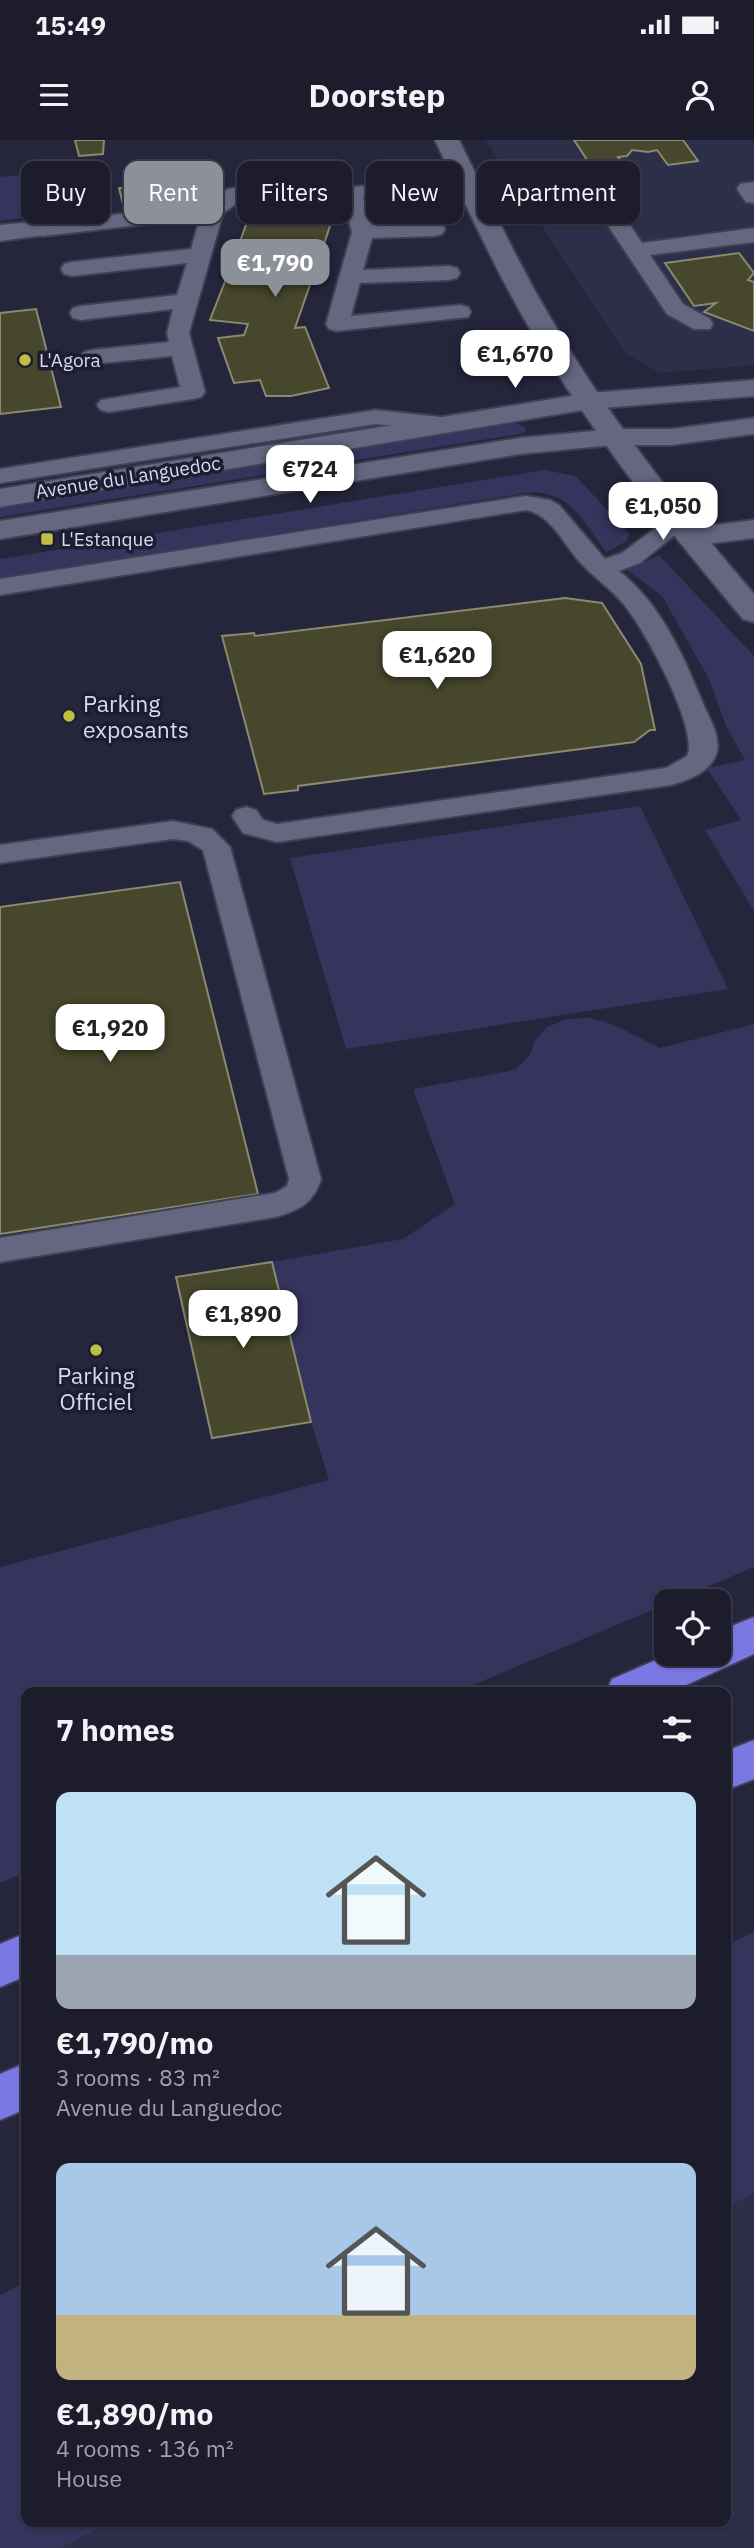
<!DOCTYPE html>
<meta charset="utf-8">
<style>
body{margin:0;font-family:"IBM Plex Sans",sans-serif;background:#252535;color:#f1f3f6;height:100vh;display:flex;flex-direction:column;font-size:26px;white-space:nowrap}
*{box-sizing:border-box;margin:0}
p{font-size:23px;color:#a0a1aa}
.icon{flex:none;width:38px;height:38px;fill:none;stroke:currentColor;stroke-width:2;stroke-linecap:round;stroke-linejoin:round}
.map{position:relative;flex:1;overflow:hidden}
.sheet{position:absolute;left:21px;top:1547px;width:710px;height:840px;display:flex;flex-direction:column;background:#1c1c2d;border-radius:14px;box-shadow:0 2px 5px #0004,0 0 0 2px #3a3a49}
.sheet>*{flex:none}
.banner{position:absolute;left:21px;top:21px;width:712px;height:63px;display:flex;gap:14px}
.tools{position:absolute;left:654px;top:1449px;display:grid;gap:14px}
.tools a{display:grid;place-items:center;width:77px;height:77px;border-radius:14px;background:#1c1c2d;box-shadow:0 2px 5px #0004,0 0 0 2px #3a3a49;font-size:35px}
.price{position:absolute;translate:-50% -60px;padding:0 16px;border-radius:14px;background:#fff;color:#222;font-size:23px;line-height:46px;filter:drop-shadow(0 2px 4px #0008)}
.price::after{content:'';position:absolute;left:50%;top:42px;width:21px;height:16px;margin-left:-10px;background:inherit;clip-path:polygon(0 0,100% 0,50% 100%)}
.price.selected{background:#8c9099;color:#fff}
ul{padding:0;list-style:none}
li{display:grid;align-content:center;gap:14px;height:371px;padding:0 35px}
li span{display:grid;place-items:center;height:217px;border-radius:14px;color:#555}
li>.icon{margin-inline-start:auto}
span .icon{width:126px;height:126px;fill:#fffc;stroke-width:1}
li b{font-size:30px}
h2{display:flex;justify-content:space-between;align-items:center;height:84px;padding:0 35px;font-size:30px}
.tag{padding:0 24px;border-radius:14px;background:#1c1c2d;box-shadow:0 2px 5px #0004,0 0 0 2px #3a3a49;font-size:24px;line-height:63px}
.tag.selected{background:#8c9099;color:#fff}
.status{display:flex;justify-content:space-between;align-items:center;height:49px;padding:0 35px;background:#1c1c2d;direction:ltr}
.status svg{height:19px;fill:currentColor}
header{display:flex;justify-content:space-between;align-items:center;height:91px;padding:0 35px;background:#1c1c2d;font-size:32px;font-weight:800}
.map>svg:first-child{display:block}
.built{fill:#2d2e4a}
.green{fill:#34345d}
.water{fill:#120e34;stroke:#4e4c6b;stroke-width:2}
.building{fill:#47472d;stroke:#898a6e;stroke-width:2}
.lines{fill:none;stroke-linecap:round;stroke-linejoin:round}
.service-casing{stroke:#3f4053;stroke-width:4}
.minor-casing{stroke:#3f4053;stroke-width:4}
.tertiary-casing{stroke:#3f4053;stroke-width:4}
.secondary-casing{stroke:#3f4053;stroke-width:4}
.motorway-casing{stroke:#3f4053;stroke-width:4}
.service{fill:#656780;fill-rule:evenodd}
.minor{fill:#656780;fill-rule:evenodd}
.tertiary{fill:#656780;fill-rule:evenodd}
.secondary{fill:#656780;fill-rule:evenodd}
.motorway{fill:#7a78e2;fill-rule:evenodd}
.poi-dot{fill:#bfbe41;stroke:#1c1d32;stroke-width:2.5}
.labels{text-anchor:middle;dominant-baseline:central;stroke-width:7;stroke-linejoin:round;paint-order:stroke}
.far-poi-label{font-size:19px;fill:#d9dbea;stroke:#1c1d32;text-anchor:start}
.far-street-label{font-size:19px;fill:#d9dbea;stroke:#1c1d32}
.poi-label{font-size:23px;fill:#d9dbea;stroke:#1c1d32;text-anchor:start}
</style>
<div class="status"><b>15:49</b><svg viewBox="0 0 49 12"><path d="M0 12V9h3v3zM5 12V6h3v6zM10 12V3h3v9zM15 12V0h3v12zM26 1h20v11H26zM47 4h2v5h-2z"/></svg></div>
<header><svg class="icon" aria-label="menu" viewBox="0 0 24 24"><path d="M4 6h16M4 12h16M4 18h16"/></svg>Doorstep<svg class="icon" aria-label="person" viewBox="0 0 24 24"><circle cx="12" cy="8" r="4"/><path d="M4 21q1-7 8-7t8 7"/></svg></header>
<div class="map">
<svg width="754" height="2408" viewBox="0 0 754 2408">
<rect width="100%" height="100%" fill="#25263c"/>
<!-- built -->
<path class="built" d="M485 0H754V225L660 233 625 213Z
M754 1803V2408H0L26 2382H726V1816Z"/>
<!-- green -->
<path class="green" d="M20 35 31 77 0 81V37Z
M515 283 525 287 526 291 520 294 0 377V367Z
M544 330 576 336 629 394 627 401 606 412C584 383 572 353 532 352L0 438V419Z
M659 415 754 516V771L705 690 741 680 707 628 745 620 726 586 709 539 662 456 627 430Z
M640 666 728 849 346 909 290 718Z
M590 878 612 884 660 908 754 884V1427L673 1461H667V1464L456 1552H26V1732L0 1743V1427L329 1340 311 1282 272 1122 403 1099 455 1064 413 949 515 930 529 916 535 901 547 887 567 879Z
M754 1792V2053L726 2067V1805Z
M26 2142V2382H111L60 2408H0V2155Z"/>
<!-- water -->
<path class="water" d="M103 47 107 60 56 66 53 52Z"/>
<!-- building -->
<path class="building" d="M75 0H104L103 14 79 16Z
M574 0H683L698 21 668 25 657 10 648 12 632 10 627 16 618 17 627 31 597 35Z
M157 44 164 64 124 68 119 48Z
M255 61 336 68 319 119H311L306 132 314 133 295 188 305 187 329 248 291 256H266L260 240 234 243 218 198 244 195 248 184 210 180 231 126 255 128 257 123 244 122 245 118 258 119 259 114 236 112Z
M739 113 754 133 748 140 754 142V191L704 172 716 163 694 166 665 123Z
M36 169 61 267 0 274V173Z
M565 458 602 463 641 524 655 590H650L634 602 298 646V650L264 654 222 496 254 493 255 496Z
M180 742 258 1054 0 1094V767Z
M272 1122 311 1282 212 1298 176 1137Z"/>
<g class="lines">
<!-- service casing -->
<g class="service-casing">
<path id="service" d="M304 41 335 49 410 41 418 42 421 47 418 52 363 58 372 85 434 82 442 84 445 89 442 94 434 96 372 98 363 130 449 126 457 128 460 133 457 138 449 140 360 143 351 176 460 165 468 167 471 172 468 177 337 191 329 189 326 184 352 92 343 61H335L304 53 242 60 223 73 189 193 205 252 201 257 193 259 109 272 101 270 97 265 101 260 180 247 172 216 92 224 84 222 80 217 84 212 92 210 169 202 167 193 173 169 81 180 73 178 70 173 73 168 81 166 177 155 187 123 72 136 64 134 61 129 64 124 72 122 191 109 200 78 43 96 35 94 32 89 35 84 207 64 228 49 236 48Z
M754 42V63L746 62 737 49 740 44Z
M600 51 608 52 642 103 754 88V102L650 115 683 164 710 179 713 184 710 189H694L667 174 589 57 592 52Z
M376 270 450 278 458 280 462 285 458 290 450 292 376 284 0 343V329Z
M526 356 550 360 559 365 605 419 622 413 670 377 679 375 688 377 691 382 640 423 619 431C662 465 684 517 704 566 710 579 720 596 717 612 711 632 689 640 671 645L277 702 243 693 232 676 236 670 246 667 256 670 263 680 277 684 666 628 687 616C700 591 644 488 625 466 612 449 593 437 579 421 564 404 550 374 526 370L0 455V439Z
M173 681 212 689 230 707 321 1039C313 1064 299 1070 276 1077L0 1122V1098L275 1053 287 1046 289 1039 203 710 188 701 173 699 0 723V705Z"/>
</g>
<!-- minor casing -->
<g class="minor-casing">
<path id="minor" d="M43 81 52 84 56 89 52 94 0 101V85Z
M754 380V398L690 406 680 403 676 397 680 391 690 388Z"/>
</g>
<!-- tertiary casing -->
<g class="tertiary-casing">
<path id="tertiary" d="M754 240V256L589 269 0 367V349L589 253Z
M754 278V294L672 305H613L520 314 0 399V381L520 298 613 289H672Z"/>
</g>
<!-- secondary casing -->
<g class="secondary-casing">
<path id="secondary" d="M435 0H459C491 65 522 132 560 194 616 287 684 372 754 454V482L743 479C667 389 594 296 533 194 496 132 466 65 435 0Z"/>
</g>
<!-- motorway casing -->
<g class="motorway-casing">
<path id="motorway" d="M754 1477V1514L671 1552H606L612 1539 670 1514H719V1491Z
M754 1600V1639L726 1650V1611Z
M26 1793V1836L0 1847V1804Z
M26 1923V1969L0 1980V1934Z"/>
</g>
<!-- service -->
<use href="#service" class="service"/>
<!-- minor -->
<use href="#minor" class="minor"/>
<!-- tertiary -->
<use href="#tertiary" class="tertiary"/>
<!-- secondary -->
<use href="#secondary" class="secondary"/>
<!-- motorway -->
<use href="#motorway" class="motorway"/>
</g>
<!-- markers -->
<g class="poi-dot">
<circle cx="25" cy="220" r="7"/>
<rect x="40" y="392" width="14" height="14" rx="3.5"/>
<circle cx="69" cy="576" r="7"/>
<circle cx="96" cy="1210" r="7"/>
</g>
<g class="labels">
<!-- far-poi labels -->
<g class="far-poi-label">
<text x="39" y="220">L'Agora</text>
<text x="61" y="399">L'Estanque</text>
</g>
<!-- far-street labels -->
<g class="far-street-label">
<text transform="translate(128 337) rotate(-9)">Avenue du Languedoc</text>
</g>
<!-- poi labels -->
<g class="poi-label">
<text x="83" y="563">Parking<tspan x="83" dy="26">exposants</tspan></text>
<text x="96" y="1235" text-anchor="middle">Parking<tspan x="96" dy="26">Officiel</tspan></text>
</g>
</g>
</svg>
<div class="tools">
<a><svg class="icon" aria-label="locate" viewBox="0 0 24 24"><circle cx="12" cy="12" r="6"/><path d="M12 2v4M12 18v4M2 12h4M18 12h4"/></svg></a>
</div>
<b class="price selected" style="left:275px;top:159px">€1,790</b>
<b class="price" style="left:515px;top:250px">€1,670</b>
<b class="price" style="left:310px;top:365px">€724</b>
<b class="price" style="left:663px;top:402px">€1,050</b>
<b class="price" style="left:437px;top:551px">€1,620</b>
<b class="price" style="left:110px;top:924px">€1,920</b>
<b class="price" style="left:243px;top:1210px">€1,890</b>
<div class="banner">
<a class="tag">Buy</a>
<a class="tag selected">Rent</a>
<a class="tag">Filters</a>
<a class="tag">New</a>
<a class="tag">Apartment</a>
</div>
<section class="sheet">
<h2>7 homes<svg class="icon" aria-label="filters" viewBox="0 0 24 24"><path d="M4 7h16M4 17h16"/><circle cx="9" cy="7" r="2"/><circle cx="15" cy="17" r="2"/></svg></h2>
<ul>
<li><span style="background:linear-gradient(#bfe0f5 75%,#9aa5b1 0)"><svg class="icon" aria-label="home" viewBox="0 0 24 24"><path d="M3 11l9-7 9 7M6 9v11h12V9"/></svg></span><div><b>€1,790/mo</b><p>3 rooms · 83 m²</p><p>Avenue du Languedoc</p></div></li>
<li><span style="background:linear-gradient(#a9c7e8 70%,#c2b280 0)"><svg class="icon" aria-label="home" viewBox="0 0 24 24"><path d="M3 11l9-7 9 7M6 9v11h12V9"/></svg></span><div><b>€1,890/mo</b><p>4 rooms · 136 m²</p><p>House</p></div></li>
</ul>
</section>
</div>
